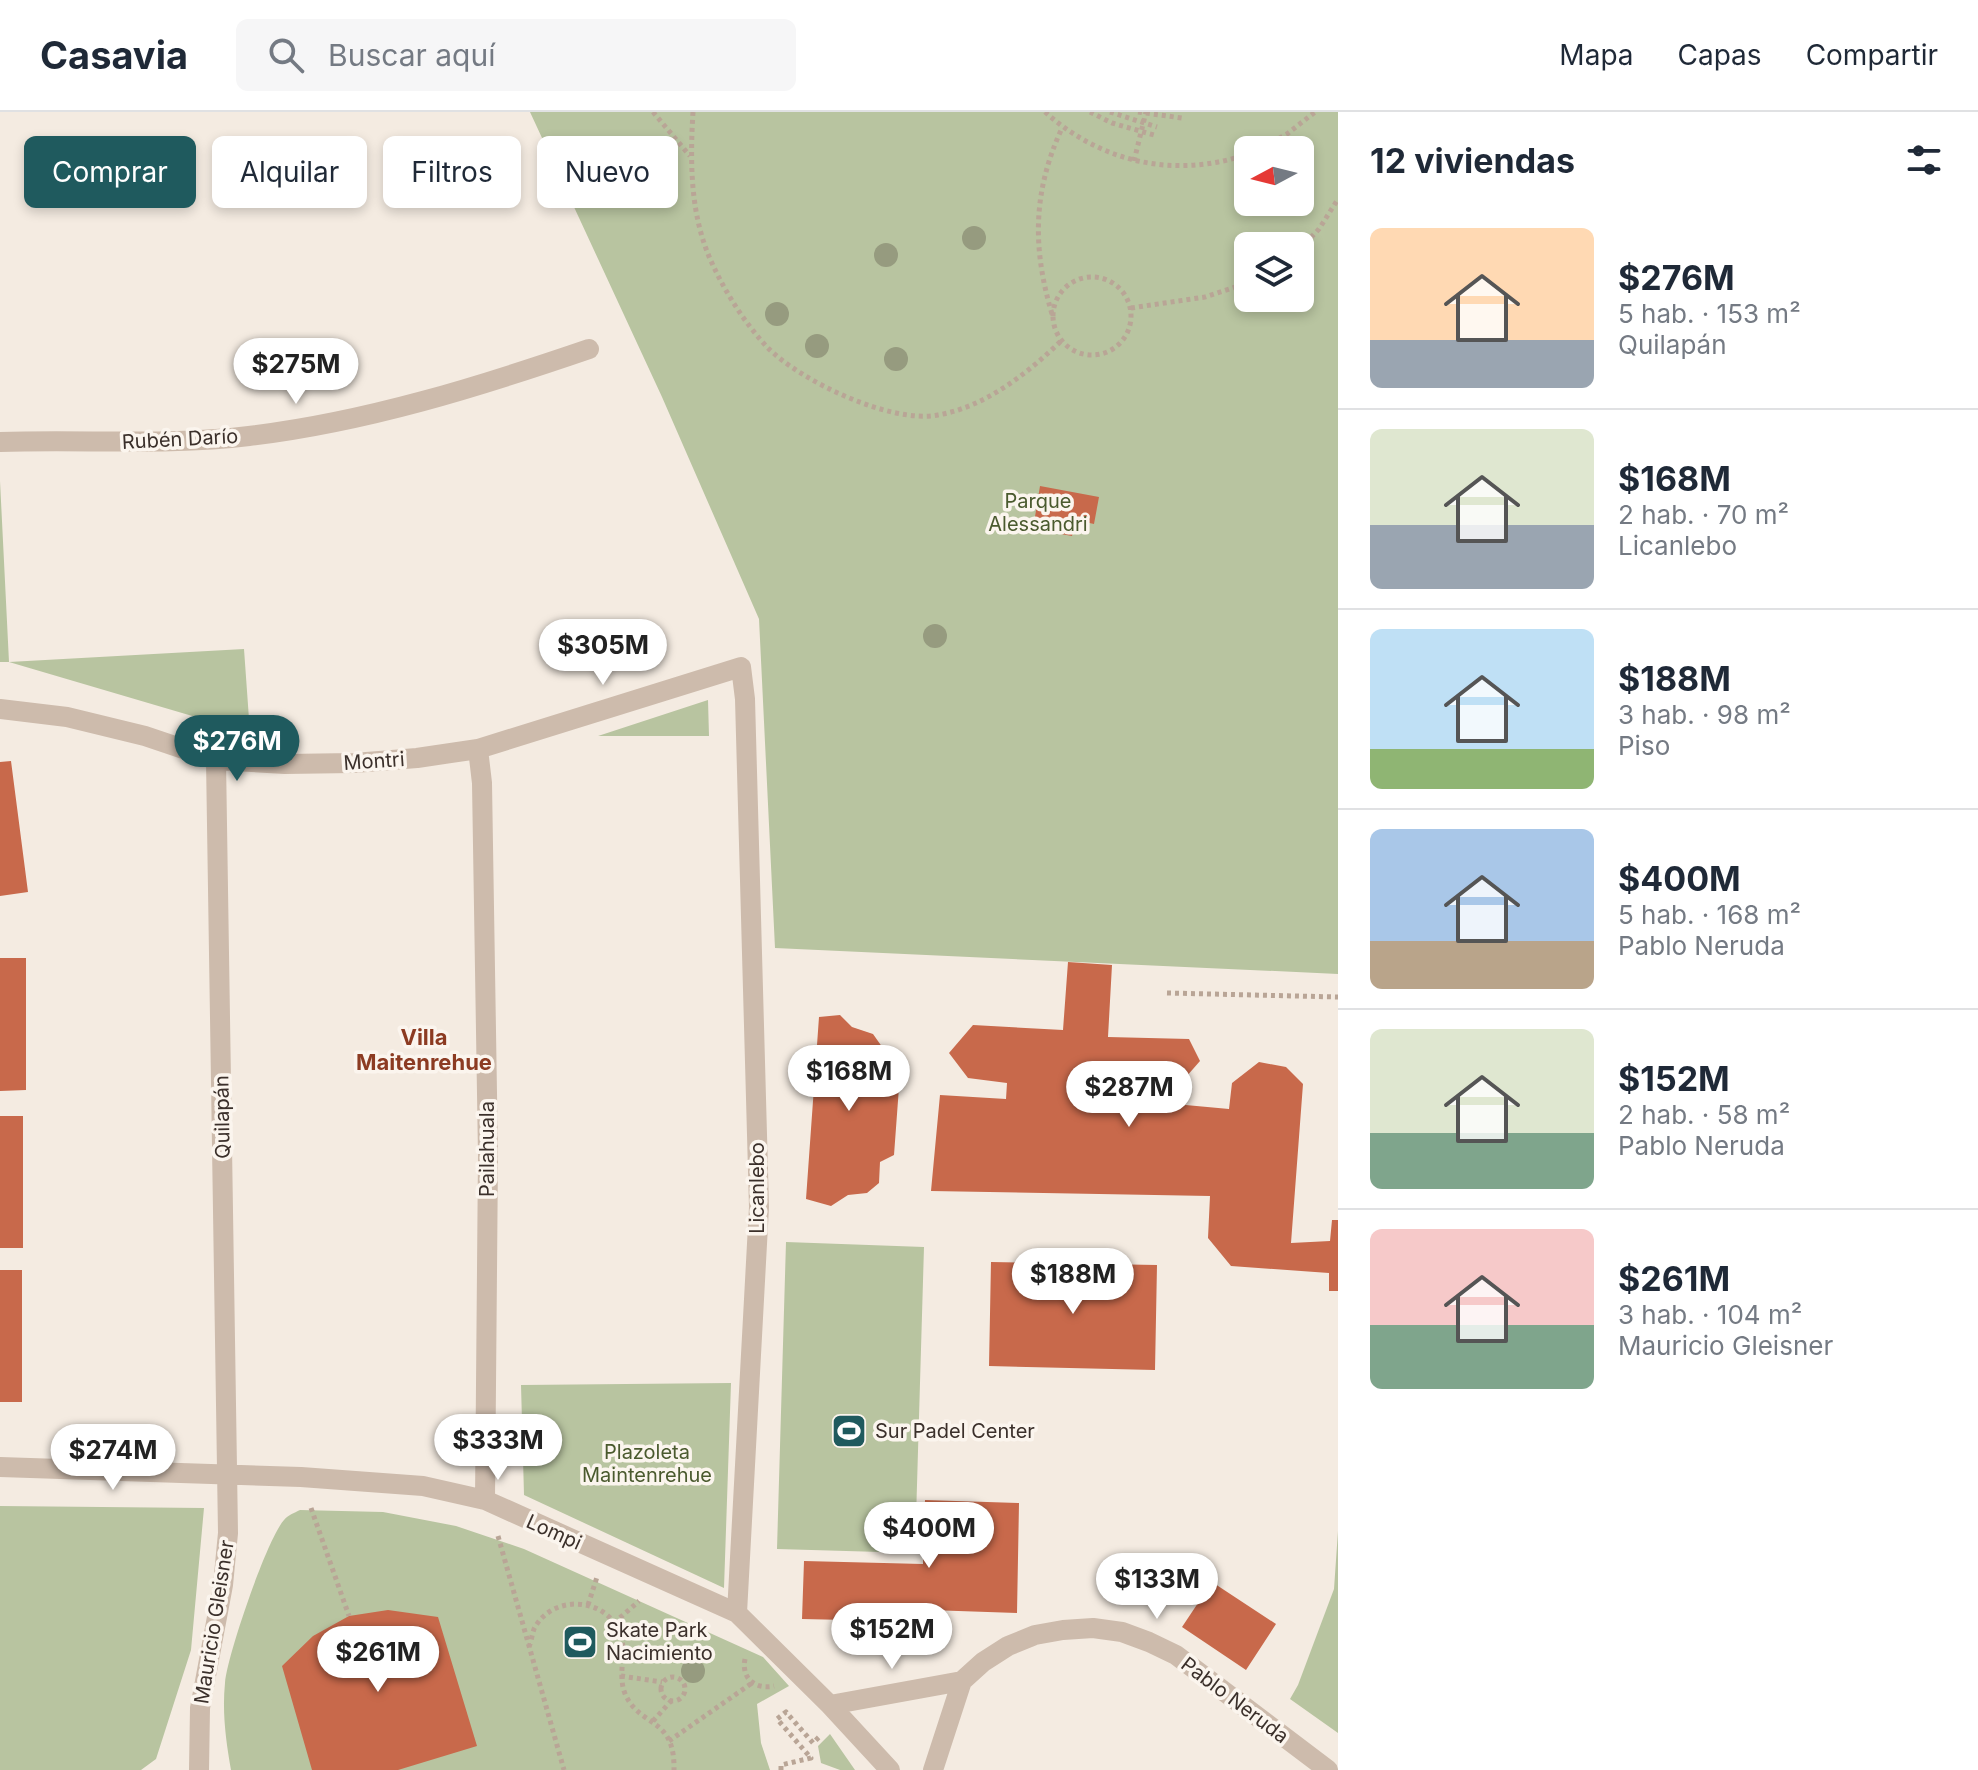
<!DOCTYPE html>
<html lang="es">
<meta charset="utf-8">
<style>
body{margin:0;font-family:Inter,sans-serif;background:#f6f6f7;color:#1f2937;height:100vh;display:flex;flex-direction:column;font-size:30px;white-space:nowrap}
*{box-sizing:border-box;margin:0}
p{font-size:26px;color:#747a83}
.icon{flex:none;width:44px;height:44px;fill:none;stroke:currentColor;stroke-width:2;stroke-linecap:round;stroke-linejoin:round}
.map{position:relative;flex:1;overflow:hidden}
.details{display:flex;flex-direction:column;background:#fff;width:640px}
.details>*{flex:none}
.guide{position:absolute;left:24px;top:24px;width:760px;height:72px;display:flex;gap:16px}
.needle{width:52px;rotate:263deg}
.controls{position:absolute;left:1234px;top:24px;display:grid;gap:16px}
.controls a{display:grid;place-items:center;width:80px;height:80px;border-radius:12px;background:#fff;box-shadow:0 4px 12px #0003;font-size:40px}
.price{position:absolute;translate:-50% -68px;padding:0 18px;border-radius:28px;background:#fff;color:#222;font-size:26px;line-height:52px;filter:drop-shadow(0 2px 4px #0008)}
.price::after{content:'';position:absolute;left:50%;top:48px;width:24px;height:18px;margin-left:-12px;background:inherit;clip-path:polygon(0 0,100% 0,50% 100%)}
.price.selected{background:#1f5a5e;color:#fff}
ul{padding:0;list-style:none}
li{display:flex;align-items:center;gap:24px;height:200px;padding:0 32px}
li+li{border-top:2px solid #e0e1e3}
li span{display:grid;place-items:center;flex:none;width:224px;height:160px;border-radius:12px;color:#555}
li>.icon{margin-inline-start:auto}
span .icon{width:96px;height:96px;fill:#fffc;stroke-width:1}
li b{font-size:34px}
h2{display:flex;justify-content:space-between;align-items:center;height:96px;padding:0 32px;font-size:34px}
.chip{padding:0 28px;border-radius:12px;background:#fff;box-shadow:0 4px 12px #0003;font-size:28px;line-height:72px}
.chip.selected{background:#1f5a5e;color:#fff}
header{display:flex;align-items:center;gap:48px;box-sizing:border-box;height:112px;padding:0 40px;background:#fff;border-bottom:2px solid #e0e1e3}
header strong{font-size:38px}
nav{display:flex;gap:44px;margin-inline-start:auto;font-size:28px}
.search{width:560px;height:72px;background:#f6f6f7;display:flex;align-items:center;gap:20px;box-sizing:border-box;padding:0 28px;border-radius:12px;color:#747a83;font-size:30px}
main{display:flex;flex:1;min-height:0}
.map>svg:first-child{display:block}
.green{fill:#b8c4a0;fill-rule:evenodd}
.building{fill:#c8694b}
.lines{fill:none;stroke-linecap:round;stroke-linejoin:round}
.path{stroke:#b9a596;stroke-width:5;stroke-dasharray:4 4;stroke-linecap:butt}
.minor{stroke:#cdbbac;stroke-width:20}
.tree{fill:#969b7f}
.labels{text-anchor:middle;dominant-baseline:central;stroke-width:7;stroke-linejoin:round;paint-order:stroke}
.street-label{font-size:20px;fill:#3b302b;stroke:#fbf5ee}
.park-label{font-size:20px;fill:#4a5a2e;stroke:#fbf5ee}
.poi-label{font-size:20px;fill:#3b302b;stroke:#fbf5ee;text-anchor:start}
.neighbourhood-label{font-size:22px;font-weight:bold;fill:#8c3b22;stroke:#fbf5ee}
</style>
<header>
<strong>Casavia</strong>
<div class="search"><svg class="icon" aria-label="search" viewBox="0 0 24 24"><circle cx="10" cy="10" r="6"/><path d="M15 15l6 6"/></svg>Buscar aquí</div>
<nav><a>Mapa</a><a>Capas</a><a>Compartir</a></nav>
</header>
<main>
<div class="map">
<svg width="1338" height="1658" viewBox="0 0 1338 1658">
<rect width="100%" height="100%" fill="#f4ebe1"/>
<!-- green -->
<path class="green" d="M530 0H1338V862L775 836 759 507 662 285ZM1248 38H1300V90H1248ZM1248 134H1300V186H1248Z
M0 369 9 550 244 537 250 621 9 550H0Z
M708 588 709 624H598Z
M786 1130 924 1135 915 1441 777 1437Z
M731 1271 724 1476 524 1383 521 1273Z
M0 1394 204 1396 191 1538 156 1647 141 1658H0Z
M300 1398 383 1400 456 1414 524 1437 763 1545 789 1574 757 1592 761 1631 770 1658H231C226 1629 222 1601 225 1571 227 1544 267 1427 284 1408 288 1403 294 1401 300 1398Z
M1338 1419V1621L1290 1587 1298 1573 1334 1477Z
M830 1622 855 1658H840L821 1651 818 1634Z"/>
<!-- building -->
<path class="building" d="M1040 374 1099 385 1094 412 1076 408 1072 424 1033 417Z
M11 649 28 780 0 784V650Z
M0 846H26V978L0 979Z
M1068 850 1112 853 1108 925 1189 927 1200 949 1179 973H1155L1153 990 1229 997 1232 971 1259 950 1286 955 1303 972 1291 1131 1330 1129 1332 1108H1338V1179H1329V1161L1231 1154 1208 1126 1210 1084 931 1079 940 983 1006 987 1007 971 968 966 949 941 973 913 1063 918Z
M840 903 852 915 873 922 885 939 886 966 899 975 894 1043 880 1050 879 1071 867 1081 848 1083 831 1094 806 1087 819 905Z
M0 1004H23V1136H0Z
M991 1150 1157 1153 1155 1258 989 1254Z
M0 1158H22V1290H0Z
M925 1388 1019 1391 1017 1501 929 1498 928 1510 864 1508V1495H847V1508L802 1507 804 1449 923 1452Z
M1212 1470 1276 1512 1246 1558 1182 1515Z
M388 1498 438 1505 477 1634 398 1658H312L282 1554 313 1524 349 1504Z"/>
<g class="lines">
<!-- path -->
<path class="path" d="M653 0 690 44
M693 0C690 50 690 102 711 149 725 180 744 210 767 235 800 269 891 312 938 303 985 295 1028 261 1061 229
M1045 0C1102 51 1175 67 1248 42
M1090 0 1112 11 1154 23
M1110 0 1157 15
M1138 0 1182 6
M1258 38 1287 22 1315 0
M1134 49 1146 0
M1300 137 1319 117 1338 87
M1053 204a39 39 0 1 1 78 0a39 39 0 1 1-78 0Z
M1131 196 1205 185 1248 171
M1052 202C1032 135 1033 79 1062 16
M1167 881 1338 885
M311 1396 349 1504
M498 1424 564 1658
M588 1493 597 1465
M614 1511 639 1489
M529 1535C531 1530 532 1523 534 1517 550 1485 597 1484 616 1513 631 1536 615 1561 626 1584 642 1616 675 1605 674 1658
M745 1547C741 1566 755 1578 774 1574
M621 1564 662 1570
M661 1577a12 12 0 1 1 24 0a12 12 0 1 1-24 0Z
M653 1609 671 1589
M669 1629 752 1571
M781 1658V1653L811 1646 777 1607 786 1600 813 1631 821 1623"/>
<!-- minor -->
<path class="minor" d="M0 330C83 327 166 334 249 324 366 310 478 275 589 237
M0 597 67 605 145 624 216 648 285 652 354 651 417 646 478 637 741 555 745 587 759 1095 737 1501
M478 637 482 671 488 1043 485 1388
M0 1355 301 1365 423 1374 485 1388 737 1501 830 1593 890 1658
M830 1593 962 1569 983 1550 1008 1534 1035 1523 1063 1518 1093 1516 1122 1520 1149 1530 1176 1543 1328 1658
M199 1658 200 1596 223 1473 228 1421 216 648
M933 1658 962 1569"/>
</g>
<!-- trees -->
<g class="tree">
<circle cx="974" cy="126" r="12"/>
<circle cx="886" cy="143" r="12"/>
<circle cx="777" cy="202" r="12"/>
<circle cx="817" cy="234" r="12"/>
<circle cx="896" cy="247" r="12"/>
<circle cx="935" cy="524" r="12"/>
<circle cx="693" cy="1559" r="12"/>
</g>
<!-- icons -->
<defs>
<g id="stadium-square" transform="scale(1.8)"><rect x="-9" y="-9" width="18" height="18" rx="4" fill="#1f5a5e" stroke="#fbf5ee"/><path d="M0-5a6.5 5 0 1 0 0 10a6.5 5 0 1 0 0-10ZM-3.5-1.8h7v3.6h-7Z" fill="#fff"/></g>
</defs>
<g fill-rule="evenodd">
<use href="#stadium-square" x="849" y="1319"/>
<use href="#stadium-square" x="580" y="1530"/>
</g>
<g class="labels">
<!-- street labels -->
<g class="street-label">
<text transform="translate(180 327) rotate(-3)">Rubén Darío</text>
<text transform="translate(374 649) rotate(-4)">Montri</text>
<text transform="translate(222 1005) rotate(-91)">Quilapán</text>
<text transform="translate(487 1037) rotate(-90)">Pailahuala</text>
<text transform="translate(757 1076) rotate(-90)">Licanlebo</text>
<text transform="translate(554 1420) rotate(24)">Lompi</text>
<text transform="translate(214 1510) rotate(-81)">Mauricio Gleisner</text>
<text transform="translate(1235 1588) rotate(37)">Pablo Neruda</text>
</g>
<!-- park labels -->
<g class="park-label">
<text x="1038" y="389">Parque<tspan x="1038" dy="23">Alessandri</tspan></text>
<text x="647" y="1340">Plazoleta<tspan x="647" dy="23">Maintenrehue</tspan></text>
</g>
<!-- poi labels -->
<g class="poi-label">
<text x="875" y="1319">Sur Padel Center</text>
<text x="606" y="1518">Skate Park<tspan x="606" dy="23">Nacimiento</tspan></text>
</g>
<!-- neighbourhood labels -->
<g class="neighbourhood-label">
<text x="424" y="925">Villa<tspan x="424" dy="25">Maitenrehue</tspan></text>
</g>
</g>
</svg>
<div class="controls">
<a><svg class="needle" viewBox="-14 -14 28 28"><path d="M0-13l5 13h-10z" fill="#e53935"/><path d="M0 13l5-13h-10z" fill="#747a83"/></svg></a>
<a><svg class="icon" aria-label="layers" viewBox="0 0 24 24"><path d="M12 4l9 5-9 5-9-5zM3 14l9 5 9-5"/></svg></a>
</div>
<b class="price" style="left:296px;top:294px">$275M</b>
<b class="price" style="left:603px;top:575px">$305M</b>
<b class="price selected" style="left:237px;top:671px">$276M</b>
<b class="price" style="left:849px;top:1001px">$168M</b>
<b class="price" style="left:1129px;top:1017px">$287M</b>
<b class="price" style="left:1073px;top:1204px">$188M</b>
<b class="price" style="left:498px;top:1370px">$333M</b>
<b class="price" style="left:113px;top:1380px">$274M</b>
<b class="price" style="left:929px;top:1458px">$400M</b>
<b class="price" style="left:1157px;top:1509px">$133M</b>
<b class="price" style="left:892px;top:1559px">$152M</b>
<b class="price" style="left:378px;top:1582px">$261M</b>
<div class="guide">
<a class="chip selected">Comprar</a>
<a class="chip">Alquilar</a>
<a class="chip">Filtros</a>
<a class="chip">Nuevo</a>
</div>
</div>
<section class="details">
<h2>12 viviendas<svg class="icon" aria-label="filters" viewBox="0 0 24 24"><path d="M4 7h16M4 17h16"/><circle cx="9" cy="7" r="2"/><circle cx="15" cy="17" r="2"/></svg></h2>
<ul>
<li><span style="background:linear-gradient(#ffd9b3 70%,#9aa5b1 0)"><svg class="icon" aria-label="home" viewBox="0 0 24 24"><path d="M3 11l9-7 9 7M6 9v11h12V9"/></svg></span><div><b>$276M</b><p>5 hab. · 153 m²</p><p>Quilapán</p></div></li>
<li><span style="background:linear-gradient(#dfe7d0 60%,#9aa5b1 0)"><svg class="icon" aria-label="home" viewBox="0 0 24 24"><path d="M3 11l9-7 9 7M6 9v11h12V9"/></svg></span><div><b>$168M</b><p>2 hab. · 70 m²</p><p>Licanlebo</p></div></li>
<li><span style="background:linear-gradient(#bfe0f5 75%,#8fb573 0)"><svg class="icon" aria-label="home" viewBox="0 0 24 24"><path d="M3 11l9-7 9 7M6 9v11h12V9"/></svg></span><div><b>$188M</b><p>3 hab. · 98 m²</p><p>Piso</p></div></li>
<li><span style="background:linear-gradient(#a9c7e8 70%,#b9a48a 0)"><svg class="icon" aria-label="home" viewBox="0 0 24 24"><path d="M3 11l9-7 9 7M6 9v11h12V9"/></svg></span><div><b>$400M</b><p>5 hab. · 168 m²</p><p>Pablo Neruda</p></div></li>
<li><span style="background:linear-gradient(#dfe7d0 65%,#7fa58c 0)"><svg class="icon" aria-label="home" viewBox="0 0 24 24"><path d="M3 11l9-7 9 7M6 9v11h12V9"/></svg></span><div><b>$152M</b><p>2 hab. · 58 m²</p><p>Pablo Neruda</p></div></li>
<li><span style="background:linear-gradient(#f6c9c9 60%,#7fa58c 0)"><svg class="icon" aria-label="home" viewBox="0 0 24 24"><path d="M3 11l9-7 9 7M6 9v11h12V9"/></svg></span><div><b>$261M</b><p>3 hab. · 104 m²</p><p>Mauricio Gleisner</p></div></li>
</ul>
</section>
</main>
